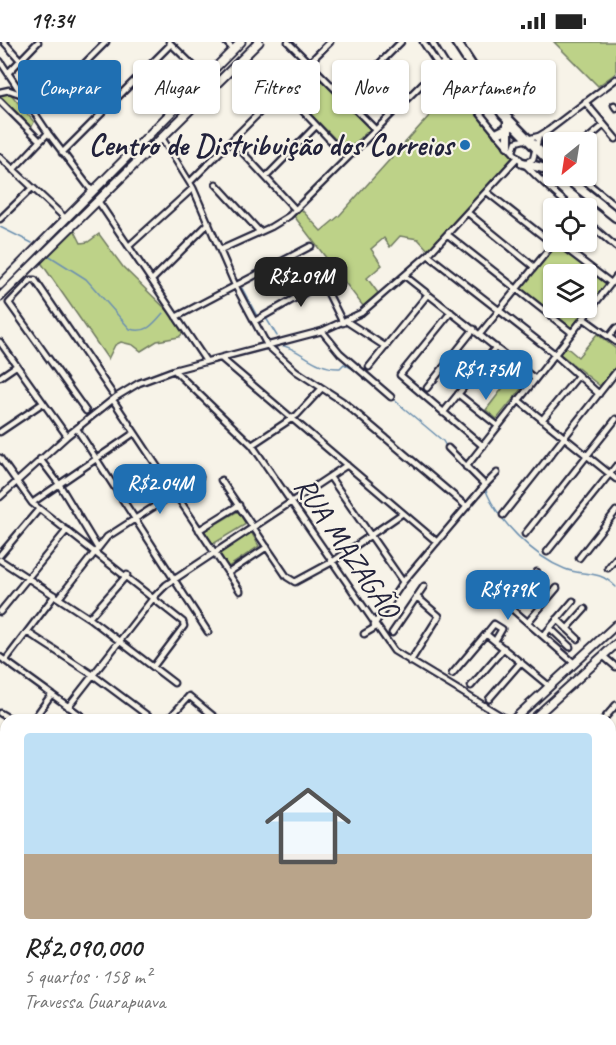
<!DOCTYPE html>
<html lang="pt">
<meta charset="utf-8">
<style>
body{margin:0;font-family:Caveat,sans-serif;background:#f6f6f6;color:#222;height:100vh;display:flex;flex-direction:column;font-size:22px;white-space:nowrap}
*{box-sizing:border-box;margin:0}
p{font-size:20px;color:#767676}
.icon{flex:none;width:33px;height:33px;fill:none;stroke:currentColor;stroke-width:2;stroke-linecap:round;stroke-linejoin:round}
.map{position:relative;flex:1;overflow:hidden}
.details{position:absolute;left:0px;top:672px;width:616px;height:332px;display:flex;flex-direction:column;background:#fff;border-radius:18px 18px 0 0;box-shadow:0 2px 4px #0004}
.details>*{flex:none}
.guide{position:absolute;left:18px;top:18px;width:580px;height:54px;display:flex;gap:12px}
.needle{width:39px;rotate:210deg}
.tools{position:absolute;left:543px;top:90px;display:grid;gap:12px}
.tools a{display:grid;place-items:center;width:54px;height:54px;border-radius:6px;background:#fff;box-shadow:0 2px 4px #0004;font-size:30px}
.price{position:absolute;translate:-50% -51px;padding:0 14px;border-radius:12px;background:#1f6fb2;color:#fff;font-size:20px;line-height:39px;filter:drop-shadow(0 2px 3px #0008)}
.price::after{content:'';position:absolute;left:50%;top:36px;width:18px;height:14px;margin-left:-9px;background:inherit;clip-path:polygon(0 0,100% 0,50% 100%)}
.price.on{background:#222;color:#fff}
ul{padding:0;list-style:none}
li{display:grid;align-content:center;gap:12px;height:318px;padding:0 24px}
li+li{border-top:2px solid #e0e0e0}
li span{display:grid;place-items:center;height:186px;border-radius:6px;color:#555}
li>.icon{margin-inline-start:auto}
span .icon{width:108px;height:108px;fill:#fffc;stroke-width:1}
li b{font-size:26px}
.tag{padding:0 21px;border-radius:6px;background:#fff;box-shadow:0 2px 4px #0004;font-size:21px;line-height:54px}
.tag.on{background:#1f6fb2;color:#fff}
.status{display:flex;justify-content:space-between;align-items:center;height:42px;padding:0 30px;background:#fff;direction:ltr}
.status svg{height:16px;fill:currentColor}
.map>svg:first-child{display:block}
.green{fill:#bdd288;stroke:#707a62;stroke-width:1.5;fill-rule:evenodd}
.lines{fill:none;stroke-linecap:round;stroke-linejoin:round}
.stream{stroke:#6c90b0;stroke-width:1.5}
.street-casing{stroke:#22223b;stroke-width:9}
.secondary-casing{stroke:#22223b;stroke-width:10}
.primary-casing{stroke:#22223b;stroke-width:11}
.highway-casing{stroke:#22223b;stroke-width:13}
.street{stroke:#f7f3e8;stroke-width:4.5}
.secondary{stroke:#f7f3e8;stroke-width:6}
.primary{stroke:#f7f3e8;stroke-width:7}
.highway{stroke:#f7f3e8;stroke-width:8}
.poi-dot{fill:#1f6fb2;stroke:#f7f3e8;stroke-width:2}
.labels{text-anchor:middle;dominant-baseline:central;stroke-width:4.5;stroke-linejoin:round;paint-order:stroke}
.poi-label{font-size:30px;font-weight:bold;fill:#22223b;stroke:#f7f3e8;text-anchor:end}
.street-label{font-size:30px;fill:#22223b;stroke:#f7f3e8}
</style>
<div class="status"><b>19:34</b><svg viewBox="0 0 49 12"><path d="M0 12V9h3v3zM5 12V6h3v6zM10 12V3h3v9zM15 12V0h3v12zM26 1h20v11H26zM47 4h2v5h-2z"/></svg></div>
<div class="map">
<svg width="616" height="1003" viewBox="0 0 616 1003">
<rect width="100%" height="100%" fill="#f7f3e8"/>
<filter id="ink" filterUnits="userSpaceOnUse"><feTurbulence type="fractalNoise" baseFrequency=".0167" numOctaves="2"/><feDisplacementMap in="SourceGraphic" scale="12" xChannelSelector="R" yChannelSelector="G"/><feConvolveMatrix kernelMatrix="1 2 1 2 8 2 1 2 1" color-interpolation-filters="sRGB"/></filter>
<g filter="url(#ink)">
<!-- green -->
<path class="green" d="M554 0H616V31L598 44Z
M308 24 370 87 347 109 285 46Z
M457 43 513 115 428 208 418 197 400 194 390 205 384 196 371 207 382 223 367 236 378 251 363 264 294 174 301 167 321 189 339 174Z
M10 51 34 80 31 86 0 58V53Z
M74 187 81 201 88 200 99 192 123 225 171 272 184 290 179 295 157 299 141 309 133 303 121 300 115 303 108 317 40 219Z
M554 204 564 208 607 242 571 286 520 246ZM554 232H586V266H554Z
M597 292 616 307V324L600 344 558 310 564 303 578 315Z
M507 317 530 336 497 377 486 368 512 334 502 324Z
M238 469 246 482 213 502 204 489Z
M251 490 259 504 228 525 219 510Z"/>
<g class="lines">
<!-- stream -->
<path class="stream" d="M0 185 32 201
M48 213 86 237 130 287C146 292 153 283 163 271
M242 246 257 274
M187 272 222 253
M266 276 277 294
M281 303C303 308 314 327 340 326L344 322 359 330
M393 357 443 399 447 406
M485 446C496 477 534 515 565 527 585 535 597 526 616 545"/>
<!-- street casing -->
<g class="street-casing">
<path id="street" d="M4 0 20 18
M169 0 205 35
M226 0 233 7
M288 0 375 87
M423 0 439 24
M432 0C468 63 517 120 572 166
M0 19 48 91 92 149
M8 31 38 0
M71 36 104 68
M282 47 346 115
M0 50 9 48 23 53
M344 57 401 0
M0 59 40 99
M585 60 616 97
M614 63 616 66
M35 71 106 0
M543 92 546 103 554 112
M162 96 193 146 235 243 267 303 296 329 342 359 466 464
M232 99 295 167
M584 100 604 83
M513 109 516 100 539 94 549 88 616 37
M62 111 171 2
M0 115 65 176
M527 120 533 117 539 94
M13 128 48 91
M579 134 616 164
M266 135 316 84
M190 140 330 0
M216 142 259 189
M487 150 553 202
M98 159 206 319
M468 171 533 224
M0 177 32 146
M586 179 616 205
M448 193 571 290
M129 204 193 146
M220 208 271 185 289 174 444 20
M428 213 551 309 599 352
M282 219 299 254
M405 234 534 336
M152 238 209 181
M323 241 343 281
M451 270 400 333 483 404
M176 275 311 204
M583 276 609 295
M255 279 336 233
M346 279 386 305
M616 286 609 295 616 300
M322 289 340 311 391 355
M480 292 553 202 561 203 611 241
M0 300 67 394
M221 316 437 500
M369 325 428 252
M174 328 252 403 394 609 508 678
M0 335 16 324
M427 346 474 287
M458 352 498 384
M113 358 240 549
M518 358 616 437
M86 369 9 261 31 238H35L112 351
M443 371 496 305
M542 378 578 334
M77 387 208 590
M0 390 43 361
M252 403 297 373 322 346
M448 406 485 443 497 431
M0 416 32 461 183 580 184 584 153 625
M40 417 59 442 97 505
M466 425 616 235
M330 435 403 540
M221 438 287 535 295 540 332 520 403 471
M0 455 67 394 116 355 139 341 174 328 322 289 361 271 428 213 518 115
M32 461 134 391
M503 473 616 330
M199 488 239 463
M525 492 616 377
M547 510 616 424
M0 513 39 467
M579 516 616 469
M0 518 89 576 174 641
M608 526 616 516
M537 530 511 566 574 621
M228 531 267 505
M59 556 107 495 200 435
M0 570 67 488
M89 576 127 533
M557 577 578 597
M528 580 557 546
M374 583 403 540 485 443
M550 586 570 605
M567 587 585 567
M27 590 93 633 148 674
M392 591 424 544
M364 592 376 585
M486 592 494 582 502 587 495 599
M544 593 573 559
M603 614 616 625
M0 615 87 678
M5 619 55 553
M410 620 439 574 417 555
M452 632 486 592 549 644
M471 644 504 606
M489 657 521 620
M68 665 154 555 166 543 347 423
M0 671 12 678
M33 678 51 653
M168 678 189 654 218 678
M603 678 616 663
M0 722 6 714
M610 744 616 737
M2 762 6 770
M610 783 616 776
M0 824 6 834
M610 859 616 852
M0 863 6 856
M0 904 6 909
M610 933 616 916
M0 962 6 943
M0 996 20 1003
M168 998 174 999
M461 998 479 1003
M565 998 566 1003
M598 998 616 1003
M306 999 320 1003
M207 1003 208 998
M391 1003 393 998
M575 1003 585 998"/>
</g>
<!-- secondary casing -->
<g class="secondary-casing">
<path id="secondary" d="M610 882 616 886
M610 891 616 894"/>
</g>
<!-- primary casing -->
<g class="primary-casing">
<path id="primary" d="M0 243 241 0
M0 255 259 0
M513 678 616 583
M532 678 616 602
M255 1003 258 998
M268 1003 271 998"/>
</g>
<!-- highway casing -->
<g class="highway-casing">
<path id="highway" d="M456 0 503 72 554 124
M498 91 510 85
M508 103V78
M523 121 554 129
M564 134 616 175"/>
</g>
<!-- street -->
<use href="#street" class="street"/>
<!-- secondary -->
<use href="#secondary" class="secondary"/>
<!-- primary -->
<use href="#primary" class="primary"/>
<!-- highway -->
<use href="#highway" class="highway"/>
</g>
</g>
<!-- markers -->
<circle class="poi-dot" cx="465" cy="103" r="6"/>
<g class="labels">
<!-- poi labels -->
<g class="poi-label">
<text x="453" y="103">Centro de Distribuição dos Correios</text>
</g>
<!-- street labels -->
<g class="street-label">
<text transform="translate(347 505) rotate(56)">RUA MAZAGÃO</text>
</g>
</g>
</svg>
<div class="tools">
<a><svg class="needle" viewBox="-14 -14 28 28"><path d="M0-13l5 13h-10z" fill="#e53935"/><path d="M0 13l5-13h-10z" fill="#767676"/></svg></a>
<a><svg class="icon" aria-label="locate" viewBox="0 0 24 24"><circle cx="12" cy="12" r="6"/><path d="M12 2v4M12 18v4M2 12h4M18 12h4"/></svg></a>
<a><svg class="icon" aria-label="layers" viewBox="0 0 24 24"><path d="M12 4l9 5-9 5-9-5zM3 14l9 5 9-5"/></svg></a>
</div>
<b class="price on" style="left:301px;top:266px">R$2.09M</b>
<b class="price" style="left:486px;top:359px">R$1.75M</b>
<b class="price" style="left:160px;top:473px">R$2.04M</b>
<b class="price" style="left:508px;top:579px">R$979K</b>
<div class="guide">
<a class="tag on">Comprar</a>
<a class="tag">Alugar</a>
<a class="tag">Filtros</a>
<a class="tag">Novo</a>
<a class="tag">Apartamento</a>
</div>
<section class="details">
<ul>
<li><span style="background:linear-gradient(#bfe0f5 65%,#b9a48a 0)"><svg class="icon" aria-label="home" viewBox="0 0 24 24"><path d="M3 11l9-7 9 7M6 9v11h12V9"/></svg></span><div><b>R$2,090,000</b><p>5 quartos · 158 m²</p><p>Travessa Guarapuava</p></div></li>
</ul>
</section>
</div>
